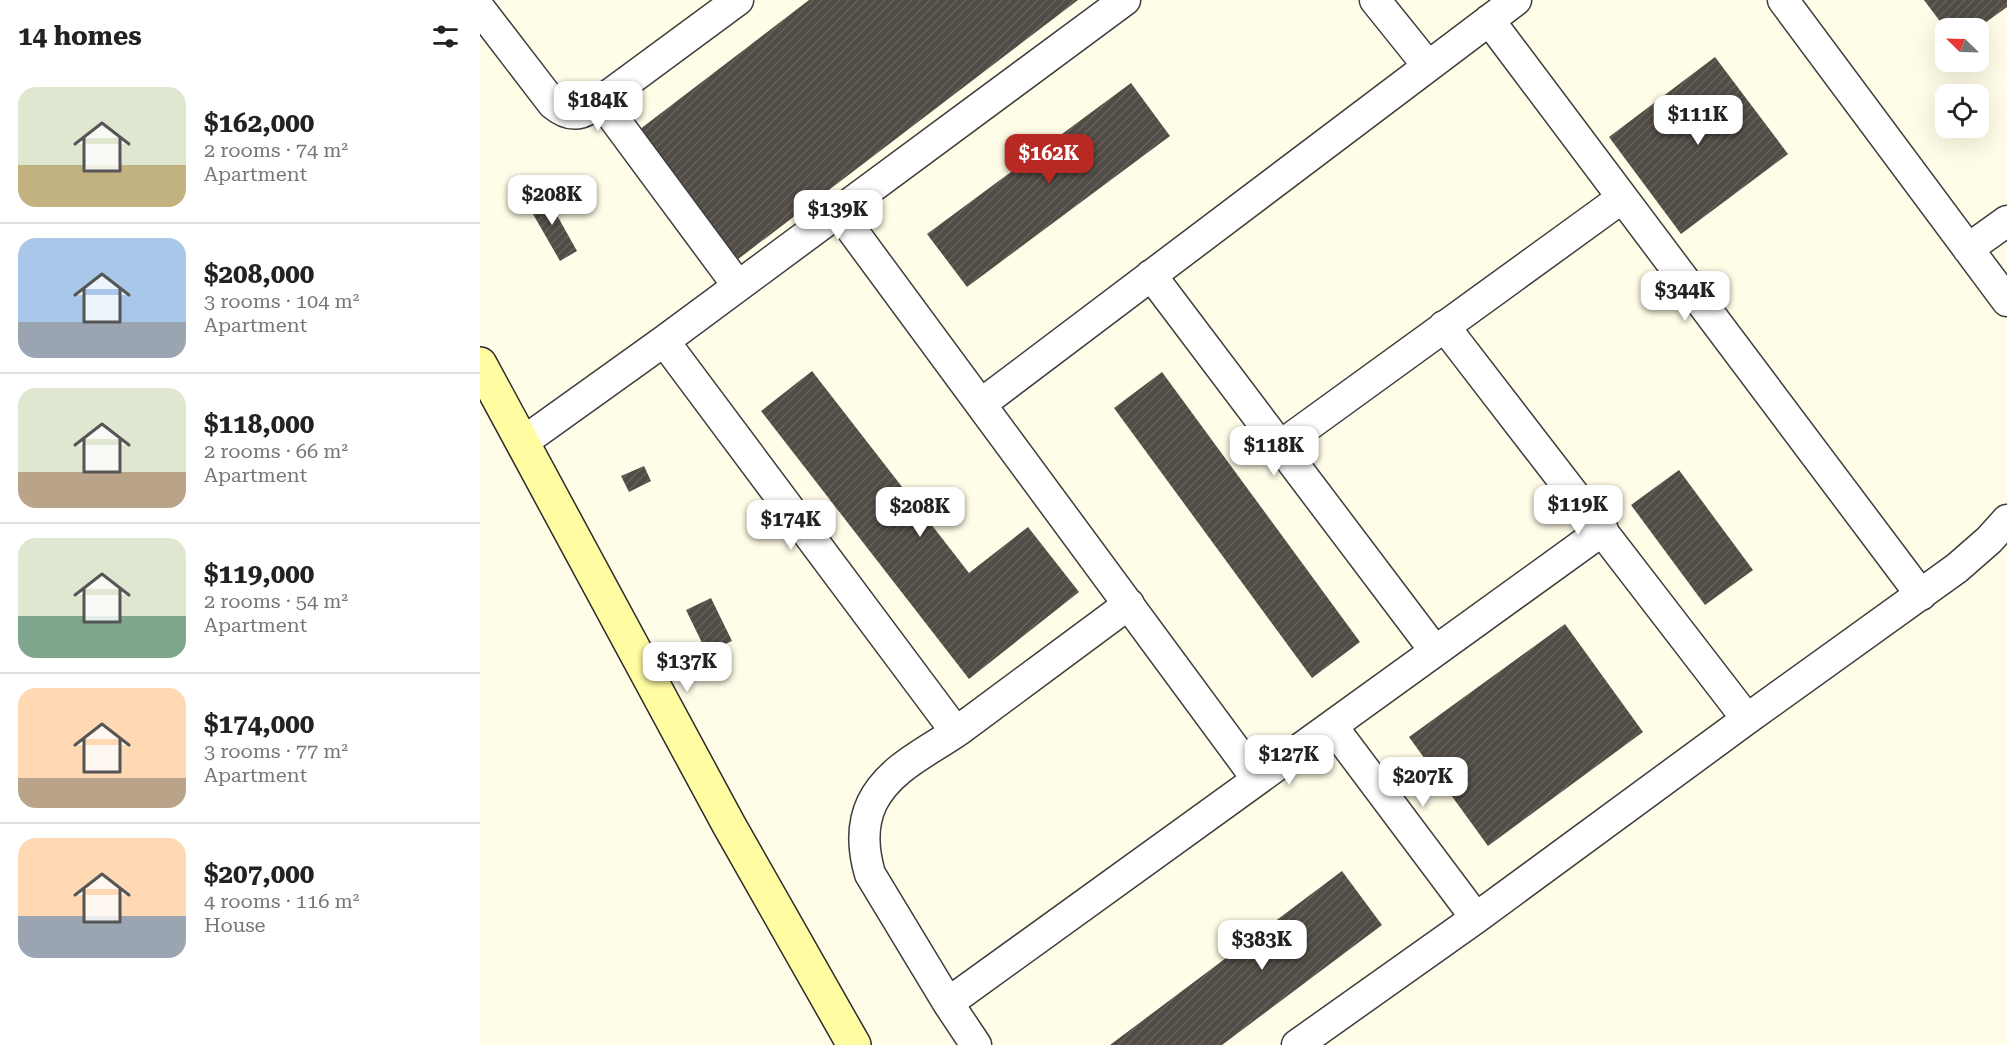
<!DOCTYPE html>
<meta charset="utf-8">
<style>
body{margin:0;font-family:"Roboto Serif",serif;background:#f6f6f6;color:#222;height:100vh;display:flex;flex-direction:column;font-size:22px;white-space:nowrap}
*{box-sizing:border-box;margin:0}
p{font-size:20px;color:#767676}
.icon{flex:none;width:33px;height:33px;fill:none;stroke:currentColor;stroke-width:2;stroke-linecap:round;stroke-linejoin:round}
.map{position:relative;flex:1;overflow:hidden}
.panel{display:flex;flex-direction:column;background:#fff;width:480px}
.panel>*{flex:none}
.needle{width:39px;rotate:293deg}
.controls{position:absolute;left:1455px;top:18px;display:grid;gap:12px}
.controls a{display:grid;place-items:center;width:54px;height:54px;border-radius:12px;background:#fff;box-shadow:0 6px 24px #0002;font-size:30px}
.price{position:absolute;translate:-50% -51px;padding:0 14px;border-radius:12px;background:#fff;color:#222;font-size:20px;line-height:39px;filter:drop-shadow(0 2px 3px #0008)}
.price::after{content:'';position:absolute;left:50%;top:36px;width:18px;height:14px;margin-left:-9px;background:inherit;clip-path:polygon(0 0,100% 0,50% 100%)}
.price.active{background:#b92923;color:#fff}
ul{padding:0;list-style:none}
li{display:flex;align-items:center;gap:18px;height:150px;padding:0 18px}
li+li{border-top:2px solid #e0e0e0}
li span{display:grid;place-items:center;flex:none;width:168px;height:120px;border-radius:18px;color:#555}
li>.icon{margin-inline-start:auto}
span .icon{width:72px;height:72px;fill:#fffc;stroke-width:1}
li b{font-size:26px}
h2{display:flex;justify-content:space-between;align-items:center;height:72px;padding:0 18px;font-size:26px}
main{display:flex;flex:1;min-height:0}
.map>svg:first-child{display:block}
.building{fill:url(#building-hatch)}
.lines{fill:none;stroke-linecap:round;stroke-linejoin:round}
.minor-casing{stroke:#3d3d3d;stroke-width:33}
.secondary-casing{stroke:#2c2c2c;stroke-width:36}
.minor{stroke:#fff;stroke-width:30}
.secondary{stroke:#fffca2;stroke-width:33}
</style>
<main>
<section class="panel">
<h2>14 homes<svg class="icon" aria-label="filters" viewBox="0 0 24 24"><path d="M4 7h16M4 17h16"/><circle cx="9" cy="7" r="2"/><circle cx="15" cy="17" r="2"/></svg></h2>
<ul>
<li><span style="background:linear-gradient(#dfe7d0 65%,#c2b280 0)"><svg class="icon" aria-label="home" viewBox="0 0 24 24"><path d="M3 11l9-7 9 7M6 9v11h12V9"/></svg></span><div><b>$162,000</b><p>2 rooms · 74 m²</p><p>Apartment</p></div></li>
<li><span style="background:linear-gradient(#a9c7e8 70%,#9aa5b1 0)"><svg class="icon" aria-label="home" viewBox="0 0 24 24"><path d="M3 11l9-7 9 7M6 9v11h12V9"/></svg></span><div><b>$208,000</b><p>3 rooms · 104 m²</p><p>Apartment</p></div></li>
<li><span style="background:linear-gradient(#dfe7d0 70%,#b9a48a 0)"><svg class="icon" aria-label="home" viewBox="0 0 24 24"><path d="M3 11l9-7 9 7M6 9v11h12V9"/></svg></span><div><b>$118,000</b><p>2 rooms · 66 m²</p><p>Apartment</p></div></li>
<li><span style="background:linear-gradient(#dfe7d0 65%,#7fa58c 0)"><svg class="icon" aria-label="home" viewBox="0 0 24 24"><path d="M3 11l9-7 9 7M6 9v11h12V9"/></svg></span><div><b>$119,000</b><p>2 rooms · 54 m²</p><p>Apartment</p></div></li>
<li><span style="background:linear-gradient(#ffd9b3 75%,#b9a48a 0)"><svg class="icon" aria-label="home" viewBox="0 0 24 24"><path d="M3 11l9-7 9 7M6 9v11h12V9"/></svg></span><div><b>$174,000</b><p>3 rooms · 77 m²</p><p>Apartment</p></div></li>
<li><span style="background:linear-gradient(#ffd9b3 65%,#9aa5b1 0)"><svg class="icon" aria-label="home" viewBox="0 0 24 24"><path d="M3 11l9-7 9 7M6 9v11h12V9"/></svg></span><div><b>$207,000</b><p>4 rooms · 116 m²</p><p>House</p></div></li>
</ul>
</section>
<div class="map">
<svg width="1527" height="1045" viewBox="0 0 1527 1045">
<defs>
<pattern id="building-hatch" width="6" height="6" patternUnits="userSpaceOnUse" patternTransform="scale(1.5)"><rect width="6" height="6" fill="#524c46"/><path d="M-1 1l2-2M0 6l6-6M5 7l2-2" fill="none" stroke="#66615c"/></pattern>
</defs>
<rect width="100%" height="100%" fill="#fffce7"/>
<!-- building -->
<path class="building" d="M329 0H598L253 263 155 133Z
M1444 0H1527V7L1498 28H1465Z
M1235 57 1308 154 1201 234 1129 137Z
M651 83 690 136 487 287 447 234Z
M64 192 97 251 80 261 46 202Z
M332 371 489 573 548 527 599 592 489 679 281 411Z
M682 372 880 642 832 678 634 408Z
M164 466 171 481 149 492 141 476Z
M1199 470 1273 570 1225 605 1151 505Z
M231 598 252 641 227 653 206 610Z
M1085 624 1163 732 1008 846 929 737Z
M862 871 902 925 742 1045H630Z"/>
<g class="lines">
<!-- minor casing -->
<g class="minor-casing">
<path id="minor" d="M895 0 948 66
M1303 0 1527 301
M0 9 73 104C92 120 103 114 121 101L258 0
M1009 20 1441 595
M121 101 258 286
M358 211 777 779
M1488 249 1527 221
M671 275 955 651
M964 326 1267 719
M184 341 476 732
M501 404 1036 0
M43 442 184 341 645 0
M800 446 1142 198
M852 726 996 918
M468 1003 1123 530
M496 1045 468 1003 390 874C383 850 381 826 392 803 409 768 449 751 479 730 536 688 592 646 649 604
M817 1045 996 918 1267 719 1477 568 1509 540 1527 520"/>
</g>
<!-- secondary casing -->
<g class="secondary-casing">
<path id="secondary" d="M0 364 249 825 374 1045"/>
</g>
<!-- minor -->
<use href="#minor" class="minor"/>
<!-- secondary -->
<use href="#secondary" class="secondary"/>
</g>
</svg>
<div class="controls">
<a><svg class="needle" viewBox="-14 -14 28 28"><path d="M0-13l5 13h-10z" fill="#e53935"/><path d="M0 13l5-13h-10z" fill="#767676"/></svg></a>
<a><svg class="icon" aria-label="locate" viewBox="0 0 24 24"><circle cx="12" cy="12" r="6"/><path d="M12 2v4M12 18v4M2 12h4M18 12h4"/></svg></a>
</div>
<b class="price" style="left:118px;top:132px">$184K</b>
<b class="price" style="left:1218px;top:146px">$111K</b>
<b class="price active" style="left:569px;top:185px">$162K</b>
<b class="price" style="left:72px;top:226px">$208K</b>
<b class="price" style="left:358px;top:241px">$139K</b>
<b class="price" style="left:1205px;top:322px">$344K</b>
<b class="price" style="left:794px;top:477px">$118K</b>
<b class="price" style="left:1098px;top:536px">$119K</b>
<b class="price" style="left:440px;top:538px">$208K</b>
<b class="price" style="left:311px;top:551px">$174K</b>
<b class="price" style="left:207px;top:693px">$137K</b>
<b class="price" style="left:809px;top:786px">$127K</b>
<b class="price" style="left:943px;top:808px">$207K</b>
<b class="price" style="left:782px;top:971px">$383K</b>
</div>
</main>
